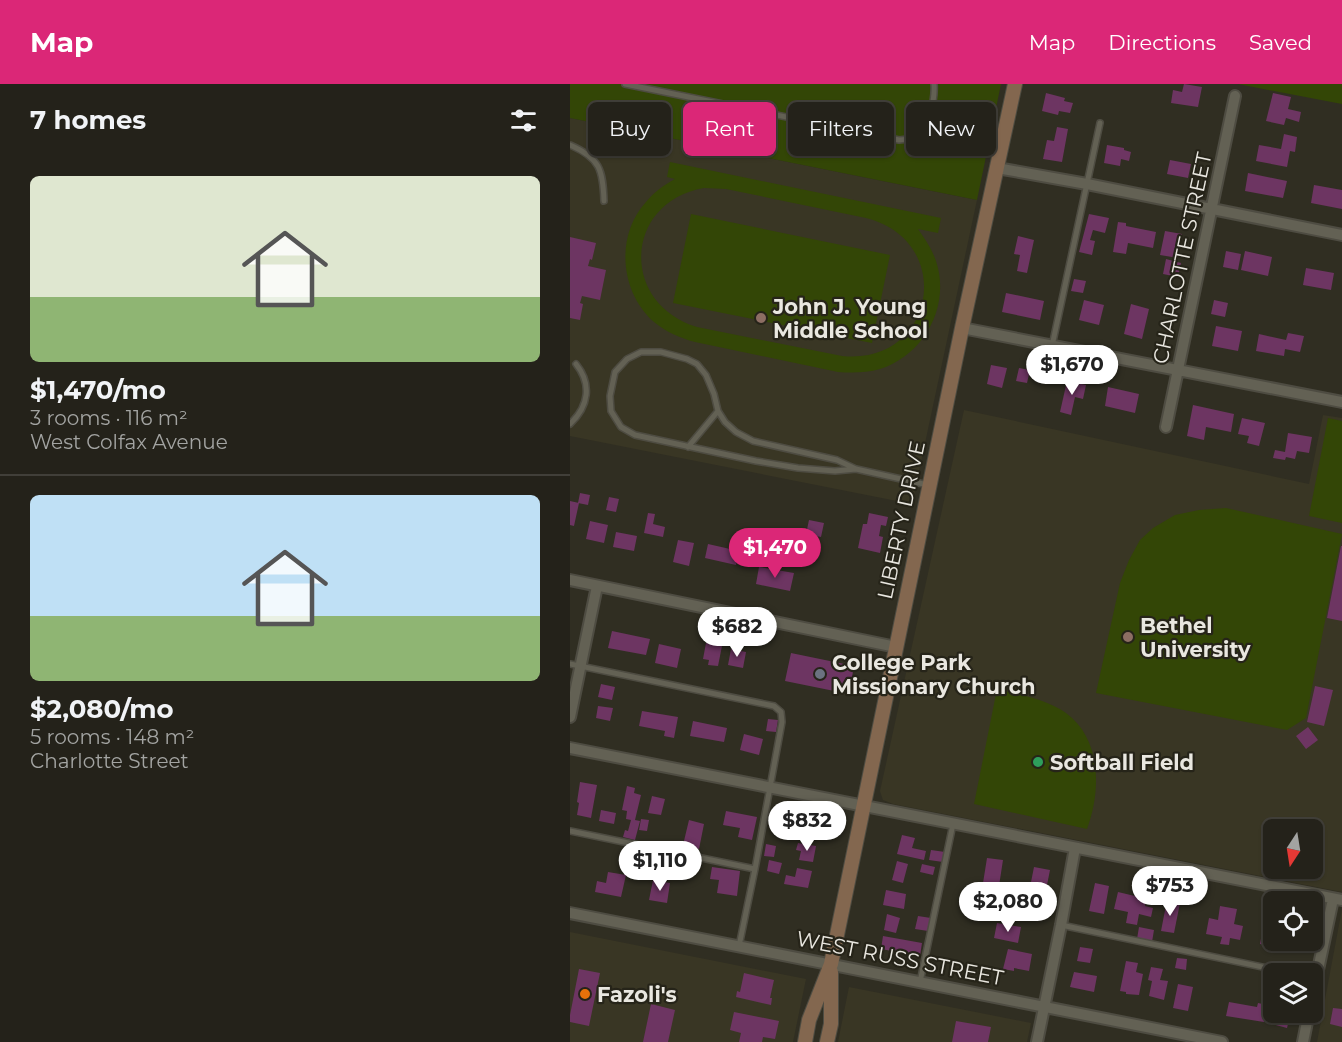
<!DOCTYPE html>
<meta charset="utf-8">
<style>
body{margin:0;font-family:Montserrat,sans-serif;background:#302f27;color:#f1f3f6;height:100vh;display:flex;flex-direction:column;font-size:22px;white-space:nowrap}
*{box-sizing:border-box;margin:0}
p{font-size:20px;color:#a3a4a2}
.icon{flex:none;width:33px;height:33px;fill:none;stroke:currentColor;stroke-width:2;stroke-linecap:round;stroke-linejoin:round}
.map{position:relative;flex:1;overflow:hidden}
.details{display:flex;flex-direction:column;background:#24221a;width:570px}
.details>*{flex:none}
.banner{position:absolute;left:18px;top:18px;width:570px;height:54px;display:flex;gap:12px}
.needle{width:39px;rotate:192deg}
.buttons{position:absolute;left:693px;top:735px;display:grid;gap:12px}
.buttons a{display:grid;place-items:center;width:60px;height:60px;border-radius:9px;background:#24221a;box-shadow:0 2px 4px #0004,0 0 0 2px #413f39;font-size:30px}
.price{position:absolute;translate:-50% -51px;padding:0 14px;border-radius:21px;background:#fff;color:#222;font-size:20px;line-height:39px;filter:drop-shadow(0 2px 3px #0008)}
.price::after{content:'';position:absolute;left:50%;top:36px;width:18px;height:14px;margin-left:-9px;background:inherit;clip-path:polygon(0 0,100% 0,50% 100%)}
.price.on{background:#db2777;color:#fff}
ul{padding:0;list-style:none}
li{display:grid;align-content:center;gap:12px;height:318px;padding:0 30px}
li+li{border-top:2px solid #413f39}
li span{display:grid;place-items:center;height:186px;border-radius:9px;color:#555}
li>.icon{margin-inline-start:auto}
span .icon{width:108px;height:108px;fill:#fffc;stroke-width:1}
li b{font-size:26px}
h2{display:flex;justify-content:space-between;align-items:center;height:72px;padding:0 30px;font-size:26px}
.pill{padding:0 21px;border-radius:9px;background:#24221a;box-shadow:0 2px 4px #0004,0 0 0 2px #413f39;font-size:21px;line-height:54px}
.pill.on{background:#db2777;color:#fff}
header{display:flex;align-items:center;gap:36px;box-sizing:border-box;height:84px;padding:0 30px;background:#db2777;color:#fff}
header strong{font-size:28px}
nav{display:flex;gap:33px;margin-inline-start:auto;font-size:21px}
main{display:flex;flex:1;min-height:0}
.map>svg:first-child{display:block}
.built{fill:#393624;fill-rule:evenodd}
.green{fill:#334606;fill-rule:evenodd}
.building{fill:#6d3562}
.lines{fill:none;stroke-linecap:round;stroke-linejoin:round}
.lane-casing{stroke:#4e4c42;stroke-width:8}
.street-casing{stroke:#4e4c42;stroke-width:14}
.secondary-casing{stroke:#4e4c42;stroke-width:16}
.lane{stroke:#636154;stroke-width:5}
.street{stroke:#636154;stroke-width:10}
.secondary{stroke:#83674f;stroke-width:14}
.education-dot{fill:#8d6e63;stroke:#262419;stroke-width:2}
.worship-dot{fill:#6b7280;stroke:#262419;stroke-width:2}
.leisure-dot{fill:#2e9e5b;stroke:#262419;stroke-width:2}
.food-dot{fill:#e8710a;stroke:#262419;stroke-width:2}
.labels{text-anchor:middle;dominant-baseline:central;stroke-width:4.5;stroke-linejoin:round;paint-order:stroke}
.street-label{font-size:21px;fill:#e9e7e0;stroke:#262419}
.poi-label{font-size:21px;font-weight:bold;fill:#e9e7e0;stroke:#262419;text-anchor:start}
</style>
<header>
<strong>Map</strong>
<nav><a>Map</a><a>Directions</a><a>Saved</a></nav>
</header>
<main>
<section class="details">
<h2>7 homes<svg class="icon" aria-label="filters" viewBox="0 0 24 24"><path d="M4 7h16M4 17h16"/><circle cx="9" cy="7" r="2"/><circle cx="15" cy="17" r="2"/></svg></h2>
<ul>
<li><span style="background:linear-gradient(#dfe7d0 65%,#8fb573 0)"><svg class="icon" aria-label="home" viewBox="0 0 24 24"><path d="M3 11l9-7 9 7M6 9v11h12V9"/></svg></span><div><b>$1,470/mo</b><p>3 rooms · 116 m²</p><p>West Colfax Avenue</p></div></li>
<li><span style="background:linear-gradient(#bfe0f5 65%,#8fb573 0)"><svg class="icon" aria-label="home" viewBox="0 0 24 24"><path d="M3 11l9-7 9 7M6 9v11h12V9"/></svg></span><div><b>$2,080/mo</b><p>5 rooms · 148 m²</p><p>Charlotte Street</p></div></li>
</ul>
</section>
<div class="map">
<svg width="772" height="958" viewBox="0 0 772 958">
<rect width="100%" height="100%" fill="#302e22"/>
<!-- built -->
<path class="built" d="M0 34 407 116 342 420 0 352Z
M394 326 739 400 753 331 772 334V808L323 720 313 716 310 707ZM704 746H742V784H704Z
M772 825V958H747Z
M0 848 236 895 223 958H0Z
M279 903 461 939 457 958H268Z"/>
<!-- green -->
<path class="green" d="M0 0H431L407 116 0 34Z
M668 0H772V20L683 3Z
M100 78 371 134 368 149 348 145C355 155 362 165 366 177 381 222 354 271 310 285 296 289 282 289 268 288L125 258C110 254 96 248 84 238 50 208 45 152 76 118 84 108 94 101 105 95L97 93ZM134 104 156 105 296 134C387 157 365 282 272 272L127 243C49 219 54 118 134 104Z
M121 130 320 171 302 259 103 219Z
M758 334 772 337V439L739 432Z
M656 424 772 450 736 634 717 646 526 609 550 499 559 476 570 456 583 444 605 431 629 426Z
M427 605C451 611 476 615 496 629 532 655 531 708 517 745L404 720Z"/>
<!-- building -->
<path class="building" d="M614 0 632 3 628 23 601 19 603 6 612 8Z
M476 9 495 14 494 17 503 19 500 29 489 27 488 31 472 27Z
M703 9 721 13 718 25 731 28 729 38 716 34 714 41 696 37Z
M487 43 498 45 492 78 473 75 477 56 484 57Z
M714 50 727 53 725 68 720 67 717 83 686 77 689 61 711 65Z
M537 61 554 64V66L561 68 559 77 551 75 550 82 534 79Z
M600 76 621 80 618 94 597 90Z
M678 89 717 97 713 114 675 107Z
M744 101 772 106V125L741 119Z
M519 130 539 134 535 149 523 146 520 156 525 157 522 171 509 168Z
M548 138 556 139V142L586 148 583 164 558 159 556 170 543 168Z
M595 147 612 150 608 174 590 171Z
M448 152 464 156 457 189 447 187 450 171 444 170Z
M0 153 26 159 22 176 20 175 18 182 36 186 30 216 12 212 10 219 13 220 10 236 0 234Z
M656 167 671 170 668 186 653 183Z
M675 167 702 173 698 192 671 186Z
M596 175 611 179 608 193 593 190Z
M736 184 764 189 761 206 733 201Z
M504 195 516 197 513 209 501 207Z
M436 209 474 217 470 236 432 228Z
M514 216 534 221 529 241 509 236Z
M644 216 658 219 655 233 641 230Z
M561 220 579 225 572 255 554 250Z
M646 242 672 247 668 267 642 262Z
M718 249 734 252 730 268 715 265 714 272 686 267 689 250 716 256Z
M421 281 437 284 432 304 417 300Z
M449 284 460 286 457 299 446 297Z
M497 297 516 301 513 315 505 313 501 331 490 328Z
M538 303 569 310 565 329 535 322Z
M623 321 664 330 661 348 636 343 634 356 617 352Z
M672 334 695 339 689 362 677 359 679 352 668 350Z
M718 349 742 353 739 369 727 367 725 375 716 373 715 376 703 374 705 366 715 368Z
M10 409 20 411 18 421 8 419Z
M39 413 49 415 46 428 36 426Z
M0 417 9 419 4 442 0 441Z
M78 429 85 430 83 440 95 443 93 453 74 449Z
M299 429 318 433 316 442 311 441 309 452 313 453 310 469 288 464 293 440H297Z
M239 436 254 439 251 453 236 450Z
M20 437 38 441 34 459 16 455Z
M46 448 67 452 64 467 43 463Z
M108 456 124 459 119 482 103 478Z
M138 460 169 467 166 481 135 474Z
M771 462H772V537L757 534Z
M189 483 224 489 220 507 186 500Z
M42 547 80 555 76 571 38 564Z
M136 559 152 562 148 582 138 581 139 576 133 575Z
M89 560 111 565 107 584 85 579Z
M161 565 176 568 173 584 158 581Z
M221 569 284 582 279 610 215 597Z
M31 600 45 603 42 616 28 613Z
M745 602 763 606 754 642 737 638Z
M28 622 43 624 40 637 26 634Z
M72 627 108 633 104 654 94 652 95 647 69 642Z
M198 635 208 636 206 648 196 647Z
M123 637 157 644 154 658 120 652Z
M738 643 748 656 736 665 726 652Z
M174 650 193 655 189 671 170 666Z
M10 698 27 701 21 734 7 731 9 719 7 718Z
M57 702 65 704 64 709 71 711 65 736 70 737 65 756 53 753 55 746 58 747 61 736 56 735 57 727 52 726Z
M82 712 95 715 91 731 78 729Z
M31 726 46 729 44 740 29 737Z
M156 727 187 733 182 756 168 753 170 744 153 741Z
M203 730 216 732 214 744 201 742Z
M71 735 79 736 77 747 69 746Z
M119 736 134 740 129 765 113 761Z
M230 737 254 741 252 756 227 751Z
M332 751 345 754 342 764 356 767 354 776 327 770Z
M228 759 246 762 243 778 229 776 231 767 226 766Z
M196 760 206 762 204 773 194 772Z
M361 766 375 768 373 778 359 776Z
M417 774 433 776 429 802 413 799Z
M199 776 212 779 209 790 197 787Z
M327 777 338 780 333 799 322 796Z
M352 780 365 783 363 791 350 788Z
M142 783 170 787 167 812 147 809 149 796 140 795Z
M464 783 480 786 475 811 459 808Z
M227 784 242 787 238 804 214 800 216 791 225 793Z
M38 788 56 791 51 813 25 808 27 797 36 799Z
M83 796 100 799 97 819 79 816Z
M525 799 539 802 534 830 519 827Z
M316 806 336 810 334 825 313 821Z
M548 808 569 813V816L576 818 575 822 583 824 581 833 569 830 567 841 556 839 558 828 544 825Z
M597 816 610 819 604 849 591 847Z
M650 822 667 825 664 840 673 842 670 856 660 854 659 861 650 860 652 853 636 850 639 834 648 836Z
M317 830 330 834 326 849 314 846Z
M348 832 361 834 358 847 345 845Z
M427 839 451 843 448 859 424 854Z
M694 839 704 841V856H731L729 867 690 860Z
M569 843 584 846 582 858 567 855Z
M313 852 352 859 350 872 311 865Z
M510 863 523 865 520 879 507 877Z
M438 865 462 870 459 887 444 884V887L433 885Z
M607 874 617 875 616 886 605 884Z
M556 877 568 879 566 888 573 890 569 911 556 910V908L550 907Z
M581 883 593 885 590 896 598 897 594 916 579 912 582 897 578 896Z
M9 885 30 889 19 942 0 938V931Z
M504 888 527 892 524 908 500 903Z
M174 889 204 896 200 914H202L201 921 166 913 167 907 170 908Z
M608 900 623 903 618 927 603 924Z
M659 918 687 923 688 919 697 921 694 938 656 932Z
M81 920 105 926 98 958H73Z
M703 922 704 928H721L717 944 698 939Z
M763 924 772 925V943L760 940Z
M164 928 209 937 205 955 193 953 192 958H169L171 949 160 946Z
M386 937 421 943 418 958H382Z"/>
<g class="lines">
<!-- lane casing -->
<g class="lane-casing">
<path id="lane" d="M55 0 329 56C351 55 357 45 362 25 363 16 365 9 364 0
M0 61C30 74 33 86 34 117
M482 262 530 39
M0 340C19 322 22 300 6 280
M118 363 148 327
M286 385 267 376 183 357 166 348 155 338 148 327 144 310 136 291 127 280 117 275 91 268H71L57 275 45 288 40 312 41 327 51 343 65 351 186 377 228 384 265 387 286 385 358 401
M0 580 204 622 211 628 212 638 185 785 169 862
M0 747 185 785
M491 841 726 890
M350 898 383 740"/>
</g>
<!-- street casing -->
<g class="street-casing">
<path id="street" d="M427 84 517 100 772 151
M392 244 772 318
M596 343 665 12
M0 496 326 563
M0 633 27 502
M0 664 772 816
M0 829 652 958
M742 914 763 815
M467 958 491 841 505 764
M733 958 739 928"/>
</g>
<!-- secondary casing -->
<g class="secondary-casing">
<path id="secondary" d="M235 958 239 936 261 880 392 244 445 0
M257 958 261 940V888"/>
</g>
<!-- lane -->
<use href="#lane" class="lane"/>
<!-- street -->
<use href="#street" class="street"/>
<!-- secondary -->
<use href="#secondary" class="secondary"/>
</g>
<!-- markers -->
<g class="education-dot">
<circle cx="191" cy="234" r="6"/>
<circle cx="558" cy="553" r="6"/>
</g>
<circle class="worship-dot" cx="250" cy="590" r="6"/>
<circle class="leisure-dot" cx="468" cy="678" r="6"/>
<circle class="food-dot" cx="15" cy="910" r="6"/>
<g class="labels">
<!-- street labels -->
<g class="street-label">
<text transform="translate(612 174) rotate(-78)">CHARLOTTE STREET</text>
<text transform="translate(331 436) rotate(-78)">LIBERTY DRIVE</text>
<text transform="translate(330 874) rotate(11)">WEST RUSS STREET</text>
</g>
<!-- poi labels -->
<g class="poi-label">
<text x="203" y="222">John J. Young<tspan x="203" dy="24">Middle School</tspan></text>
<text x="570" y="541">Bethel<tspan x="570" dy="24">University</tspan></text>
<text x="262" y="578">College Park<tspan x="262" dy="24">Missionary Church</tspan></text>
<text x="480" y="678">Softball Field</text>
<text x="27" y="910">Fazoli's</text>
</g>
</g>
</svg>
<div class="buttons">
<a><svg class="needle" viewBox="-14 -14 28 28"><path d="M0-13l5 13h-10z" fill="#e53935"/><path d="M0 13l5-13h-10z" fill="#a3a4a2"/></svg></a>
<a><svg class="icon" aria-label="locate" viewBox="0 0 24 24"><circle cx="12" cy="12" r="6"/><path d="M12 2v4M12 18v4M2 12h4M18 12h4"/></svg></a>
<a><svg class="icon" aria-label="layers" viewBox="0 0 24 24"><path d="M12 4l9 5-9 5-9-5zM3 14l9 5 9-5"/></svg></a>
</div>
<b class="price" style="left:502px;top:312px">$1,670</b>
<b class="price on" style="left:205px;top:495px">$1,470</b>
<b class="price" style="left:167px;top:574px">$682</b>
<b class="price" style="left:237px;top:768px">$832</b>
<b class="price" style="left:90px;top:808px">$1,110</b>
<b class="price" style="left:600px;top:833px">$753</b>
<b class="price" style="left:438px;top:849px">$2,080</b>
<div class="banner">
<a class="pill">Buy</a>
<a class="pill on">Rent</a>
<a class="pill">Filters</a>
<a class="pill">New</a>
</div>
</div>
</main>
